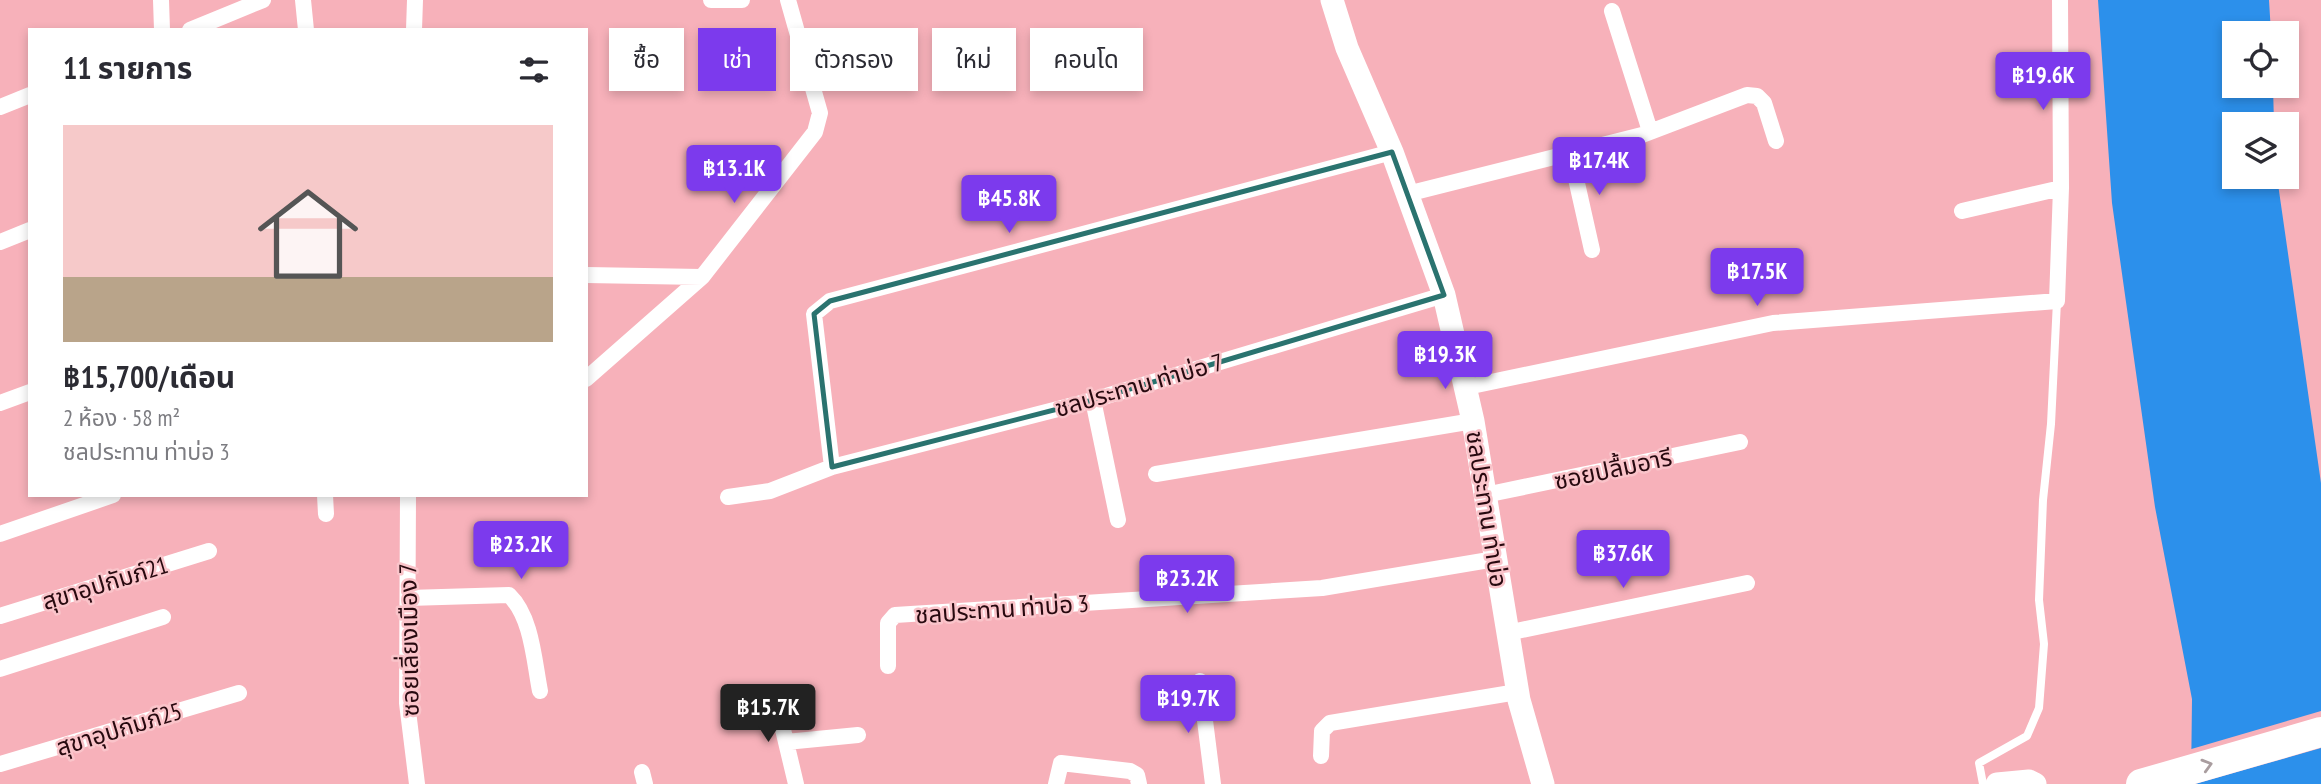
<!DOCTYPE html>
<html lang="th">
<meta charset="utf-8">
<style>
body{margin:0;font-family:"PT Sans Narrow","Noto Sans Thai",sans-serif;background:#f7f7f7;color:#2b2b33;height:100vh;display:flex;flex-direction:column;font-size:26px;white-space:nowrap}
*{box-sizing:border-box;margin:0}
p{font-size:23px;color:#7c7c81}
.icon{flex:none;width:38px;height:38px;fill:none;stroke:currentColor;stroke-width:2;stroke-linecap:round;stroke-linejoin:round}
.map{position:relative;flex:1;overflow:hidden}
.panel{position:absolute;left:28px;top:28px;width:560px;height:469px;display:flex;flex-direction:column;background:#fff;border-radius:0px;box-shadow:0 4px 10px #0003}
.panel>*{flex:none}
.banner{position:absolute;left:609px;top:28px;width:665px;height:63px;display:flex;gap:14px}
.controls{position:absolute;left:2222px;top:21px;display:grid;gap:14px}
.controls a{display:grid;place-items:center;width:77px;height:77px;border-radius:0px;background:#fff;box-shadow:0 4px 10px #0003;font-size:35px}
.price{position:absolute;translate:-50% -60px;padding:0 16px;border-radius:7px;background:#7c3aed;color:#fff;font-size:23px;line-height:46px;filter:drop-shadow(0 2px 4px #0008)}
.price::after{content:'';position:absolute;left:50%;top:42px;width:21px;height:16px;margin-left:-10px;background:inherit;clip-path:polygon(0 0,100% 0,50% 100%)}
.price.on{background:#222;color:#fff}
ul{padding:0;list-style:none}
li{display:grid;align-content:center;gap:14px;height:371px;padding:0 35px}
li+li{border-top:2px solid #e1e1e2}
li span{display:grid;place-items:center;height:217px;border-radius:0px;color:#555}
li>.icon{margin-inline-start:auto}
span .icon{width:126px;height:126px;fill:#fffc;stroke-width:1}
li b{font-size:30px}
h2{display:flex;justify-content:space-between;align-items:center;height:84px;padding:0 35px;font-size:30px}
.pill{padding:0 24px;border-radius:0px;background:#fff;box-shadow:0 4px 10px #0003;font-size:24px;line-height:63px}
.pill.on{background:#7c3aed;color:#fff}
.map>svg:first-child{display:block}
.water{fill:#2c90eb}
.pier{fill:#f7b1ba}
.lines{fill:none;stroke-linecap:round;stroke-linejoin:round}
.lane{stroke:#fff;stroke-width:8}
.street{stroke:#fff;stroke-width:16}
.secondary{stroke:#fff;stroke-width:23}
.highway{stroke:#fff;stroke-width:30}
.oneway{stroke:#a99d9f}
.marked{fill:none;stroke:#2a736f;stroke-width:5;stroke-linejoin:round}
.labels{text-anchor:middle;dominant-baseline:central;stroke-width:5;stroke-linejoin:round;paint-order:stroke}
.street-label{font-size:24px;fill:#27090f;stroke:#fac4ca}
</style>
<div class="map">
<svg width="2321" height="784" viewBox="0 0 2321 784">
<rect width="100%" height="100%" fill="#f7b1ba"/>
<!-- water -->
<path class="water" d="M2098 0H2269L2271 33H2235V86H2273L2274 124H2235V177H2277L2321 483V784H2191L2192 699 2155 507 2112 203Z"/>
<!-- pier -->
<path class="pier" d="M2321 711V748L2195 784H2188V750Z"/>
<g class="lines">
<!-- lane -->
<path class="lane" d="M1983 784 1979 763 2027 736 2039 708 2044 644 2039 600 2043 500 2051 424 2057 301"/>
<!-- street -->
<path class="street" d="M161 0 162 30
M303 0 306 30
M711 0H742
M1612 11 1650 131
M190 30 263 0
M414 30 415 0
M0 107 30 95
M1570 152 1592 250
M1407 194 1642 135 1747 95 1757 96 1764 103 1776 141
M1962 211 2061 188
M0 242 30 230
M586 275 702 277
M586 379 702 277 815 132 820 113 788 0
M1467 387 1773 323 2057 301 2061 188 2060 0
M1093 400 1118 520
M0 403 30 392
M832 467 814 314 830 301 1392 152
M1156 474 1473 421
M325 495 326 514
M408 495 407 703 417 784
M1485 495 1740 442
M728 497 770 491 832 467 1093 400 1444 295
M0 534 113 495
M408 598 509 595C532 617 534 661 540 691
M0 616 209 551
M1507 633 1747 583
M888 666V623L895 615 1322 588 1495 559
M0 669 163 617
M1200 681 1213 784
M775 696 796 784
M786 742 858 735
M1321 756 1322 731 1330 723 1517 692
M0 764 239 693
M642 772 645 784
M1056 784 1061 763 1130 771 1137 775 1139 784"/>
<!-- secondary -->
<path class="secondary" d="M1332 0 1347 48 1392 152 1444 295 1473 421 1519 700 1543 784
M1997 784 2029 781 2035 784"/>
<!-- highway -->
<path class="highway" d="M2141 784 2321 732"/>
</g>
<!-- one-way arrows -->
<defs><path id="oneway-chevron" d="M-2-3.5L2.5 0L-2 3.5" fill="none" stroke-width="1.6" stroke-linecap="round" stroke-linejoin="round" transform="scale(1.75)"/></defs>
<use class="oneway" href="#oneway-chevron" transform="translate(2207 765) rotate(-16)"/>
<!-- marked area -->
<path class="marked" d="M1392 152 1444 295 1093 400 832 467 814 314 830 301Z"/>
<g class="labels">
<!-- street labels -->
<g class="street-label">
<text transform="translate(1139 385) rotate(-16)">ชลประทาน ท่าบ่อ 7</text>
<text transform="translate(1613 469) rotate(-12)">ซอยปลื้มอารี</text>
<text transform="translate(1487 509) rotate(81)">ชลประทาน ท่าบ่อ</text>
<text transform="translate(105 583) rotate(-17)">สุขาอุปกัมภ์21</text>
<text transform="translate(1002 609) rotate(-4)">ชลประทาน ท่าบ่อ 3</text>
<text transform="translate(409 640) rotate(-91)">ซอยเลี่ยงเมือง 7</text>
<text transform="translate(119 729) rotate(-17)">สุขาอุปกัมภ์25</text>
</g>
</g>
</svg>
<div class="controls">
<a><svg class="icon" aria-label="locate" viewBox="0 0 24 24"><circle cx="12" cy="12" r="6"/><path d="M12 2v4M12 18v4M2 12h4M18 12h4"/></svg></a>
<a><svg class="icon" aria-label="layers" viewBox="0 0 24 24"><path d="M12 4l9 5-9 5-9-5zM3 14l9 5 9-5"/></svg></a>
</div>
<b class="price" style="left:2043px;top:112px">฿19.6K</b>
<b class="price" style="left:1599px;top:197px">฿17.4K</b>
<b class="price" style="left:734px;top:205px">฿13.1K</b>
<b class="price" style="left:1009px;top:235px">฿45.8K</b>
<b class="price" style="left:1757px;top:308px">฿17.5K</b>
<b class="price" style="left:1445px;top:391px">฿19.3K</b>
<b class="price" style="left:521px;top:581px">฿23.2K</b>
<b class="price" style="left:1623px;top:590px">฿37.6K</b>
<b class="price" style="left:1187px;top:615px">฿23.2K</b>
<b class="price" style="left:1188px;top:735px">฿19.7K</b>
<b class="price on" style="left:768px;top:744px">฿15.7K</b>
<div class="banner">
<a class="pill">ซื้อ</a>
<a class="pill on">เช่า</a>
<a class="pill">ตัวกรอง</a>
<a class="pill">ใหม่</a>
<a class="pill">คอนโด</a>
</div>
<section class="panel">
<h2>11 รายการ<svg class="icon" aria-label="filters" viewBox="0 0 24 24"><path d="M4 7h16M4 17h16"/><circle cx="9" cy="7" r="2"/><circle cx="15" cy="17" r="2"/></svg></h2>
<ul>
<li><span style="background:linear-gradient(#f6c9c9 70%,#b9a48a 0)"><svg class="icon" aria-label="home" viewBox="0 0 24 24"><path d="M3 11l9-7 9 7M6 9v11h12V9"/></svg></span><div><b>฿15,700/เดือน</b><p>2 ห้อง · 58 m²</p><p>ชลประทาน ท่าบ่อ 3</p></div></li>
</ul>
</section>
</div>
